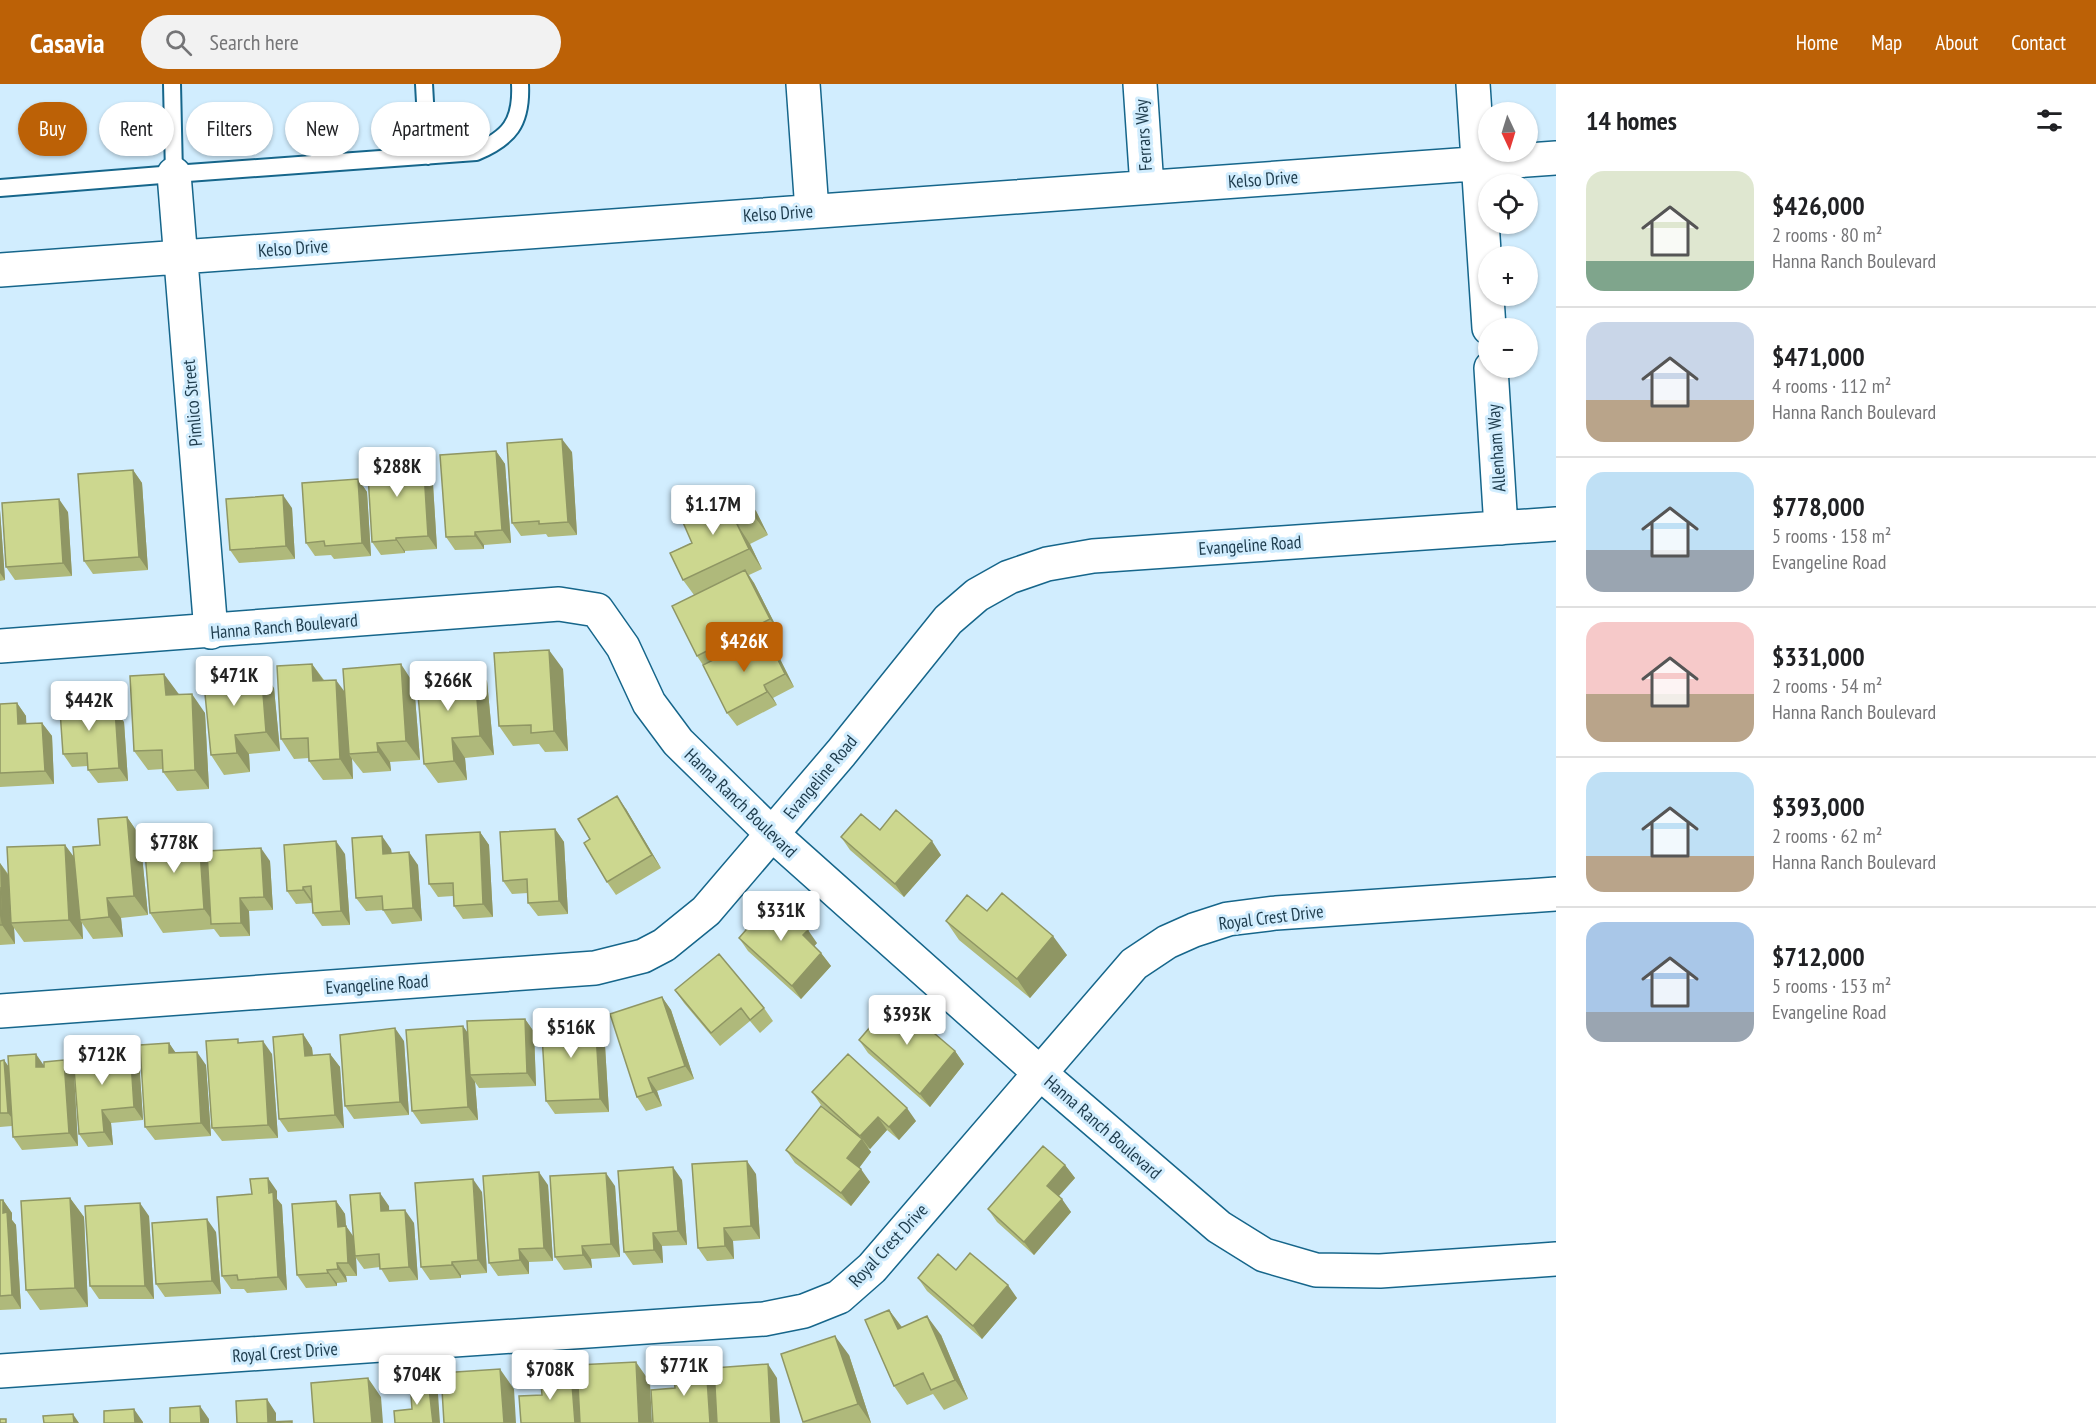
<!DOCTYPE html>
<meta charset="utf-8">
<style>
body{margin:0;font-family:"PT Sans Narrow",sans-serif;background:#f2f2f2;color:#202124;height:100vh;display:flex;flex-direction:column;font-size:22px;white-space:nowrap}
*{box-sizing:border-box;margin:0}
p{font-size:20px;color:#757577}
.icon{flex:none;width:33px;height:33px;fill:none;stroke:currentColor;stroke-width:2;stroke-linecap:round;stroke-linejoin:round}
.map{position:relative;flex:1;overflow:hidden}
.panel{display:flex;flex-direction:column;background:#fff;width:540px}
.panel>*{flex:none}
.guide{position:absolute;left:18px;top:18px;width:570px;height:54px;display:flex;gap:12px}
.needle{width:39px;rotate:176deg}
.tools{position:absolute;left:1478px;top:18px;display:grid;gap:12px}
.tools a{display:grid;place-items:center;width:60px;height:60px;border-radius:50%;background:#fff;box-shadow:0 2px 4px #0004;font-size:30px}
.price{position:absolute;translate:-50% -51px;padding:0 14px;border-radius:6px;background:#fff;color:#222;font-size:20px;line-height:39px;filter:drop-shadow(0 2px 3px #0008)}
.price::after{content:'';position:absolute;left:50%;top:36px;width:18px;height:14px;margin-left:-9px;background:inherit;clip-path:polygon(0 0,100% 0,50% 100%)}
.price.active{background:#bc6106;color:#fff}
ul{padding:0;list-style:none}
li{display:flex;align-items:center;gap:18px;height:150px;padding:0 30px}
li+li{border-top:2px solid #e0e0e0}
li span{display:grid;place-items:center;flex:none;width:168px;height:120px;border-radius:18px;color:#555}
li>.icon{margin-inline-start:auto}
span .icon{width:72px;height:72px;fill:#fffc;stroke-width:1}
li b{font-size:26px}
h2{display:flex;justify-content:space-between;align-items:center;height:72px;padding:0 30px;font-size:26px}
.pill{padding:0 21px;border-radius:27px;background:#fff;box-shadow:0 2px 4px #0004;font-size:21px;line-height:54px}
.pill.active{background:#bc6106;color:#fff}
header{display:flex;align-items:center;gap:36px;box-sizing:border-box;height:84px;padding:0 30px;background:#bc6106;color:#fff}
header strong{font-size:28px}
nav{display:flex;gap:33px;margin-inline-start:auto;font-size:21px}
.search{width:420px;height:54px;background:#f2f2f2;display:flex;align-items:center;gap:15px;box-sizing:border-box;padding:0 21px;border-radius:33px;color:#757577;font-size:22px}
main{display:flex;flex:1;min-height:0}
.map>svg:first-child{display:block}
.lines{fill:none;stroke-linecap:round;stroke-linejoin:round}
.lane-casing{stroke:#16668b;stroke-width:20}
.street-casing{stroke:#16668b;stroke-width:36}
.lane{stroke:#fff;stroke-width:16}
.street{stroke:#fff;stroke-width:33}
.wall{fill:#afb97b}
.shaded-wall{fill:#8f9664}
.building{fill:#ccd78f;stroke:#8f9664;stroke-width:1.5}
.labels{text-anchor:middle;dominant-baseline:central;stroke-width:6;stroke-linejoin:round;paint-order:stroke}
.street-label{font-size:18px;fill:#1e3c4d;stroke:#d1edfe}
</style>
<header>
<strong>Casavia</strong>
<div class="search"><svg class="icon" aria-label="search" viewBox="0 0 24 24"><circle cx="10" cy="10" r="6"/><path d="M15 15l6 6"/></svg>Search here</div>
<nav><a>Home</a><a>Map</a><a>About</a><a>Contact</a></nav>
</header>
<main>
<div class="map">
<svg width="1556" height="1339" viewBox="0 0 1556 1339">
<rect width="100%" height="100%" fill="#d1edfe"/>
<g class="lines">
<!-- lane casing -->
<g class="lane-casing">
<path id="lane" d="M424 0 428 72
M174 90 476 68C509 54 522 39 520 0
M0 104 174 90 172 0"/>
</g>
<!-- street casing -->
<g class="street-casing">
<path id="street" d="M803 0 812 127
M1140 0 1147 103
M1473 0 1489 244
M174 90 211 548
M0 186 1556 74
M1491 284 1501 444
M0 562 559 520 597 526 623 563 649 619 678 658 772 750 1041 990 1219 1143 1264 1171 1316 1186 1380 1187 1556 1175
M0 927 595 884 643 872 664 861 706 827 841 669 948 536 977 511 1009 493 1047 480 1093 472 1556 440
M0 1287 764 1235 804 1227 839 1213 872 1184 1134 880 1167 858 1194 846 1228 835 1276 829 1556 810"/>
</g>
<!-- lane -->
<use href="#lane" class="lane"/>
<!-- street -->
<use href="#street" class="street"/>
</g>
<!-- wall -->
<path class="wall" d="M496 367 505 380 511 459 484 461V465L455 466 446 453Z
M572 368 577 451 548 453 546 450 521 452 512 439Z
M432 384 437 465 405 467V469L381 471 372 458Z
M133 386 142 399 148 486 93 490 84 477Z
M358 395 367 408 371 472 334 475 331 471 315 472 306 459Z
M292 424 295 475 239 479 230 466Z
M0 426 5 496 0 497Z
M756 427 768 451 750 460 762 485 749 491 754 499 779 548 768 554 774 563 794 603 773 614 777 621 737 642 727 629 703 581 697 572 694 511 683 496 670 469Z
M68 428 72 492 15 496 6 483Z
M312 580 324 596 344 608 414 600 420 676 390 678 391 687 363 689 352 675 353 695 323 696 309 677V674L294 675 281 655Z
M563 585 568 667 545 668 539 660 513 662 499 642Z
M487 597 494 671 465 674 467 696 438 699 424 680Z
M274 604 280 667 249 670 250 688 224 691 211 671Z
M178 609 205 629 209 705 177 707 163 688V685L148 686 134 667Z
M17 619 26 632V640L42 639 52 652 54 700 0 703V620Z
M98 623V627L124 638 128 697 98 699 88 686V682L72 683 63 670Z
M626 725 661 784 616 811 607 798 590 755Z
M127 733 140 752 148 831 121 834 123 853 93 855 82 839 83 855 24 858 14 844 15 860 0 861V779L9 791 65 761 74 773 100 761Z
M555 745 564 758 568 830 538 832 528 819V809L512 810 503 797Z
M880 746 941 771 904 813 850 766 841 753Z
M480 748 489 761 493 833 463 835 454 822 453 812 438 813 429 800Z
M391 765 392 770 418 781 422 837 392 840 383 826 366 827 356 814Z
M209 767 270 777 273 826 249 827 250 852 220 853 214 845 163 849 150 829Z
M345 770 350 841 322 842 313 829 312 819 296 820 287 807Z
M946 837 1067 871 1030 914 959 856Z
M739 854 817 859 814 862 821 869 831 882 801 915 748 867Z
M675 906 764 924 773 937 760 949 750 937 720 962 684 919Z
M662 913 671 926 694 995 657 1007 662 1022 646 1027 637 1013Z
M595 932 604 945 609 1028 555 1030 546 1017Z
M525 935 534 948 536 1002 479 1004 475 998 478 1036 421 1040 412 1027 463 942 468 950Z
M303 950 312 964 313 971 330 970 340 983 344 1044 288 1048 279 1035Z
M859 956 955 967 964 980 930 1023 868 969Z
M404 957 409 1031 354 1035 345 1022Z
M169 959 175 969 206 981 211 1052 155 1056 145 1043Z
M240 959 272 970 278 1054 222 1057 212 1044Z
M139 975 143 1036 111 1039 113 1061 88 1063 79 1050Z
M4 976 8 982 44 981 74 989 78 1062 22 1066 13 1053 12 1042 0 1043V977Z
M812 1008 916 1037 899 1056 887 1046 870 1065 867 1063 871 1068 859 1084 870 1098 851 1122 795 1079 786 1066 838 1036 821 1021Z
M1065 1081 1075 1094 1059 1112 1071 1128 1034 1171 997 1138 988 1125Z
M756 1090 760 1155 733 1157 734 1175 707 1177 698 1164Z
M682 1096 687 1161 662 1162 663 1179 633 1181 624 1168Z
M548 1101 553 1177 529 1178V1190L498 1192 489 1179Z
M615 1102 620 1173 591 1175 592 1184 564 1186 555 1173Z
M277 1107V1115L282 1121 287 1206 247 1209 244 1205H231L222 1192 252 1110Z
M482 1108 487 1189 461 1191V1194L430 1196 421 1183Z
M70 1114 84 1133 88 1223 40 1226 26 1206Z
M0 1116H3L12 1129V1136L16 1141 21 1225 0 1226Z
M336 1117 345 1130 346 1142 353 1152 389 1122V1127L414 1139 418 1196 389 1198 380 1183 364 1185 356 1174 357 1192H346L347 1198 337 1199V1202L306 1204 297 1191Z
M149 1132 154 1215H99L90 1202Z
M216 1148 221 1210 165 1213 156 1200Z
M956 1186 1017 1214 982 1255 927 1207 918 1194Z
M889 1226 902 1243 941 1251 968 1315 944 1326 933 1310 907 1321 894 1302Z
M849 1271 871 1339H804L803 1338Z"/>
<!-- shaded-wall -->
<path class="shaded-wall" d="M562 355 572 368 577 451 568 438Z
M496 367 505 380 511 459 502 446Z
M423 371 432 384 437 465 428 452Z
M133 386 142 399 148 486 139 473Z
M358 395 367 408 371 472 362 459Z
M743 408 756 427 768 451 754 432Z
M283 411 292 424 295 475 286 462Z
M59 415 68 428 72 492 63 479Z
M0 426 5 496 0 489Z
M737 440 750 460 762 485 749 465Z
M475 448 484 461V465L475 452Z
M396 454 405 467V469L396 456Z
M745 486 754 499 779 548 770 535Z
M765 550 774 563 794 603 785 590Z
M549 566 563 585 568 667 554 647Z
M474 578 487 597 494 671 480 652Z
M312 580 326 600 313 597Z
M401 580 414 600 420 676 406 657Z
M261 584 274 604 280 667 266 648Z
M164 590 178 609 179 630 166 611Z
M336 596 350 615 349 670 352 675 353 695 340 675Z
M764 601 773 614 777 621 767 608Z
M89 610 98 623 99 640 90 627Z
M192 610 205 629 209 705 195 686Z
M17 619 26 632 27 653 18 640Z
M115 625 124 638 128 697 119 684Z
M42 639 52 652 54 700 45 687Z
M235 651 249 670 250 688 237 669Z
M452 654 465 674 467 696 454 677Z
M377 659 390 678 391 687 378 668Z
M617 712 626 725 661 784 652 771Z
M127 733 140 752 148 831 134 812Z
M555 745 564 758 568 830 559 817Z
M480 748 489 761 493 833 483 820Z
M199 752 212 771 215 840 204 825Z
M382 752 391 765 393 783 383 770Z
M336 757 345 770 350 841 341 827Z
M932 757 941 771 904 813 895 800Z
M65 761 79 780 80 836 82 839 83 855 69 836Z
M261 764 270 777 273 826 264 813Z
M409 768 418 781 422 837 413 824Z
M0 779 12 797 11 839 14 844 15 860 2 841Z
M303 803 312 816V819L303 806Z
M107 814 121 834 123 853 109 833Z
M240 814 249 827 250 852 241 839Z
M808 846 817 859 812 865 803 851Z
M1053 852 1067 871 1030 914 1017 895Z
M821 869 831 882 801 915 792 902Z
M662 913 671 926 694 995 685 982Z
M595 932 604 945 609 1028 600 1015Z
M525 935 534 948 536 1002 527 989Z
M463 942 472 955 470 991 475 998 478 1036 468 1023Z
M395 944 404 957 409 1031 400 1018Z
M303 950 312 964 314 985 305 972Z
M263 957 272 970 278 1054 268 1041Z
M169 959 178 972 169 969Z
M130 962 139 975 143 1036 134 1023Z
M955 967 964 980 930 1023 920 1010Z
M197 968 206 981 211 1052 201 1039Z
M36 970 45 983H36Z
M330 970 340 983 344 1044 335 1031Z
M4 976 13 989 18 1042 8 1029Z
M64 976 74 989 78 1062 69 1049Z
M648 994 657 1007 662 1022 653 1008Z
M907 1024 916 1037 899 1056 889 1043Z
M102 1026 111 1039 113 1061 104 1048Z
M878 1033 887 1046 870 1065 860 1052Z
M862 1055 871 1068 856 1088 847 1074Z
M747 1077 756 1090 760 1155 751 1142Z
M1065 1081 1075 1094 1056 1115 1047 1102Z
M673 1083 682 1096 687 1161 678 1147Z
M861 1085 870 1098 851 1122 841 1109Z
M539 1088 548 1101 553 1177 544 1164Z
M606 1089 615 1102 620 1173 611 1160Z
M268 1094 277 1107V1115L282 1121 287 1206 278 1193Z
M473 1095 482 1108 487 1189 478 1176Z
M380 1109 389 1122 390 1141 381 1127Z
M70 1114 84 1133 88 1223 75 1204Z
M1062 1115 1071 1128 1034 1171 1024 1158Z
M3 1116 12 1129V1136L16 1141 21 1225 12 1211 3 1129Z
M336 1117 345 1130 346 1142 355 1155V1172L356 1174 357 1192 348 1179 338 1143Z
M140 1119 149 1132 154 1215 145 1202Z
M405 1126 414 1139 418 1196 409 1183Z
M207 1135 216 1148 221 1210 212 1197Z
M724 1144 733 1157 734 1175 725 1162Z
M653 1149 662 1162 663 1179 654 1166Z
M582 1162 591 1175 592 1184 583 1171Z
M519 1165 529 1178V1190L520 1176Z
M452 1178 461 1191V1194L452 1181Z
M337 1179 346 1192 347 1198 338 1185Z
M327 1186 337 1199V1202L328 1189Z
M1008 1201 1017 1214 982 1255 973 1242Z
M889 1226 903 1245H898Z
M927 1232 941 1251 968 1315 955 1296Z
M835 1252 849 1271 871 1339 858 1320Z
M636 1278 650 1298 652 1339H639Z
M706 1279 715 1292 719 1339H710Z
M768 1280 777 1294 780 1339H771Z
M500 1285 514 1305 516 1339H504Z
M571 1287 580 1300 583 1339H575Z
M368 1294 381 1313 383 1339H372Z
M428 1296 438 1310 440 1339H433Z
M267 1315 276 1329V1339L268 1338Z
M200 1322 209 1335V1339H201Z
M134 1325 143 1338V1339H135Z
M73 1330 79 1339H74Z"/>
<!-- building -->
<path class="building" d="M562 355 568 438 539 440V437L512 439 507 359Z
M496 367 502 446 475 448V452L446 453 440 371Z
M423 371 428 452 396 454V456L372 458 367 374Z
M133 386 139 473 84 477 78 390Z
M358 395 362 459 325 462 324 457 306 459 302 399Z
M743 408 754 432 737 440 749 465 683 496 670 469 692 459 682 436Z
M283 411 286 462 230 466 226 415Z
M59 415 63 479 6 483 2 419Z
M745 486 770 535 697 572 672 522Z
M765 550 785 590 764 601 767 608 727 629 703 581Z
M549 566 554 647 531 649V641L499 642 494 569Z
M474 578 480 652 452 654 454 677 424 680 417 599 445 597 443 581Z
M312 580 313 597 336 596 340 675 309 677 308 654 281 655 277 582Z
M401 580 406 657 377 659 378 668 349 670 343 585Z
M261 584 266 648 235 651 237 669 211 671 203 590Z
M164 590 166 611 192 610 195 686 163 688 162 666 134 667 130 592Z
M89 610 90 627 115 625 119 684 88 686 87 669 63 670 59 612Z
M17 619 18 640 42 639 45 687 0 689V620Z
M617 712 652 771 607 798 584 759 590 755 578 735Z
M896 726 932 757 895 800 841 753 861 730 880 746Z
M127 733 134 812 107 814 109 833 80 836 73 763 100 761 98 735Z
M555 745 559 817 528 819 527 795 503 797 500 748Z
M480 748 483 820 454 822 453 799 429 800 426 751Z
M199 752 204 825 150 829 144 756Z
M382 752 383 770 409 768 413 824 383 826 382 812 356 814 352 754Z
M336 757 341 827 313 829 311 802 303 803V806L287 807 284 761Z
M65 761 69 836 11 839 7 763Z
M261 764 264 813 240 814 241 839 211 840 207 767Z
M0 803 2 841H0Z
M1002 809 1053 852 1017 895 946 837 967 811 987 827Z
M773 815 808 846 803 851 821 869 792 902 739 854Z
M719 870 764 924 750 936 741 924 711 949 675 906Z
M662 913 685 982 648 994 653 1008 637 1013 610 930Z
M894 915 955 967 920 1010 859 956Z
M595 932 600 1015 546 1017 541 935Z
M525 935 527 989 470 991 467 937Z
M463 942 468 1023 412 1027 406 946Z
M395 944 400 1018 345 1022 340 951Z
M303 950 305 972 330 970 335 1031 279 1035 273 953Z
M238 955V959L263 957 268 1041 212 1044 206 957Z
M169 959V969L197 968 201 1039 145 1043 140 961Z
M130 962 134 1023 102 1026 104 1048 79 1050 73 971 102 969V964Z
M36 970V983H44V978L64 976 69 1049 13 1053 8 972Z
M848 970 907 1024 889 1043 878 1033 860 1052 812 1008Z
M4 976 8 1029H0V977Z
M821 1022 862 1055 847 1074 861 1085 841 1109 786 1066Z
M1043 1062 1065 1081 1047 1102 1062 1115 1024 1158 988 1125Z
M747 1077 751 1142 724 1144 725 1162 698 1164 692 1080Z
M673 1083 678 1147 653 1149 654 1166 624 1168 618 1087Z
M539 1088 544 1164 519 1165 520 1176 489 1179 483 1092Z
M606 1089 611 1160 582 1162 583 1171 555 1173 550 1092Z
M268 1094 269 1109 273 1108 278 1193 238 1196 237 1191 222 1192 217 1113 252 1110 250 1095Z
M473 1095 478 1176 452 1178V1181L421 1183 415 1099Z
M380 1109 381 1127 405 1126 409 1183 380 1185 379 1170 355 1172 350 1111Z
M70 1114 75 1204 26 1206 21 1117Z
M0 1116H3V1129L7 1128 12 1211 0 1212Z
M336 1117 338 1143 346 1142 348 1179H337L338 1185 327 1186 328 1189 297 1191 292 1120Z
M140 1119 145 1202H90L85 1122Z
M207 1135 212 1197 156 1200 152 1139Z
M970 1169 1008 1201 973 1242 918 1194 938 1170 956 1186Z
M889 1226 898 1245 927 1232 955 1296 931 1306 923 1289 894 1302 865 1236Z
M835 1252 858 1320 803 1338 781 1270Z
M636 1278 639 1339H580L577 1281Z
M706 1279 710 1339H653L651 1306 675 1304 673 1281Z
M768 1280 771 1339H717L714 1284Z
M500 1285 504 1339H444L441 1289Z
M571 1287 575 1339H521L519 1312 542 1311 540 1289Z
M368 1294 372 1339H314L311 1299Z
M428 1296 433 1339H395L394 1327 412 1325 410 1298Z
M267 1315 268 1338 292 1337V1339H237L236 1317Z
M200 1322 201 1339H170V1324Z
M134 1325 135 1339H104V1327Z
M73 1330 74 1339H44L43 1332Z
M0 1335H6V1339H0Z"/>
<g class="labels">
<!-- street labels -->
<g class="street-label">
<text transform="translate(1143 51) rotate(-94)">Ferrars Way</text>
<text transform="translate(1263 95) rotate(-4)">Kelso Drive</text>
<text transform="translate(778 129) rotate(-4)">Kelso Drive</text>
<text transform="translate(293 164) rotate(-4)">Kelso Drive</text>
<text transform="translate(192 319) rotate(-95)">Pimlico Street</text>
<text transform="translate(1496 364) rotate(-94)">Allenham Way</text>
<text transform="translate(1250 461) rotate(-4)">Evangeline Road</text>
<text transform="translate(284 542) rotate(-5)">Hanna Ranch Boulevard</text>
<text transform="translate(820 693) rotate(-50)">Evangeline Road</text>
<text transform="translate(741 719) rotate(44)">Hanna Ranch Boulevard</text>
<text transform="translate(1271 833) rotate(-7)">Royal Crest Drive</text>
<text transform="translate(377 900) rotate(-4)">Evangeline Road</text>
<text transform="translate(1103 1043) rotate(41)">Hanna Ranch Boulevard</text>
<text transform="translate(888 1161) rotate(-47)">Royal Crest Drive</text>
<text transform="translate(285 1268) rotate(-4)">Royal Crest Drive</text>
</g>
</g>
</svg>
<div class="tools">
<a><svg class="needle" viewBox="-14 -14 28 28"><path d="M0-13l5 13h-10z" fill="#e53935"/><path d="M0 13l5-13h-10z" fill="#757577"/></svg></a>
<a><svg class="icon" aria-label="locate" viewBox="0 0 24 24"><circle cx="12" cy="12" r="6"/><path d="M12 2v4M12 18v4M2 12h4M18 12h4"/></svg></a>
<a>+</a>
<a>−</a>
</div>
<b class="price" style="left:397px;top:414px">$288K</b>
<b class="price" style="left:713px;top:452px">$1.17M</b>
<b class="price active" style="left:744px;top:589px">$426K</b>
<b class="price" style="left:234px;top:623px">$471K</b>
<b class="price" style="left:448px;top:628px">$266K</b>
<b class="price" style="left:89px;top:648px">$442K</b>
<b class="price" style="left:174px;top:790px">$778K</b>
<b class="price" style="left:781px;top:858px">$331K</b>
<b class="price" style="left:907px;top:962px">$393K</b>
<b class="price" style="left:571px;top:975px">$516K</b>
<b class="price" style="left:102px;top:1002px">$712K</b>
<b class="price" style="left:684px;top:1313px">$771K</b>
<b class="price" style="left:550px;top:1317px">$708K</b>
<b class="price" style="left:417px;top:1322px">$704K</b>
<div class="guide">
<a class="pill active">Buy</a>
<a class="pill">Rent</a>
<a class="pill">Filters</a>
<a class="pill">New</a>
<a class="pill">Apartment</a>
</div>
</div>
<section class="panel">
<h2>14 homes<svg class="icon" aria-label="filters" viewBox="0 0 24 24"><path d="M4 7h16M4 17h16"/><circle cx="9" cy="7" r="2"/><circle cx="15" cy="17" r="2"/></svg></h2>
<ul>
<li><span style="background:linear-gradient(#dfe7d0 75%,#7fa58c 0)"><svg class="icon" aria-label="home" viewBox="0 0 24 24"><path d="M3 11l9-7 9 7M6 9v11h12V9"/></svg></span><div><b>$426,000</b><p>2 rooms · 80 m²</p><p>Hanna Ranch Boulevard</p></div></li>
<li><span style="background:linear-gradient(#c9d6e8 65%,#b9a48a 0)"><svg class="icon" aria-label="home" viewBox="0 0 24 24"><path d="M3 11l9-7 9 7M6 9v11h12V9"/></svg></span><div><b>$471,000</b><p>4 rooms · 112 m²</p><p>Hanna Ranch Boulevard</p></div></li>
<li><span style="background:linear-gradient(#bfe0f5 65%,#9aa5b1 0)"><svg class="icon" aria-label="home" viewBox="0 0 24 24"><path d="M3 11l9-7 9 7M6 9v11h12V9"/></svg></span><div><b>$778,000</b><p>5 rooms · 158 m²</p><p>Evangeline Road</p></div></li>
<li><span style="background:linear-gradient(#f6c9c9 60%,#b9a48a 0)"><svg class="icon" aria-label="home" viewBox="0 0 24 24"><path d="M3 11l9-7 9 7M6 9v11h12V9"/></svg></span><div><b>$331,000</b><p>2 rooms · 54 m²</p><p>Hanna Ranch Boulevard</p></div></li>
<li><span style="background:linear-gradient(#bfe0f5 70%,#b9a48a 0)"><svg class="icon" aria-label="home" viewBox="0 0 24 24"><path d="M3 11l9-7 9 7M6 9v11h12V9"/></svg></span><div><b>$393,000</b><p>2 rooms · 62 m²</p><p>Hanna Ranch Boulevard</p></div></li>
<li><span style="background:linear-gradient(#a9c7e8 75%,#9aa5b1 0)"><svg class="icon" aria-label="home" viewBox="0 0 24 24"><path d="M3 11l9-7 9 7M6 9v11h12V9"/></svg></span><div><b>$712,000</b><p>5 rooms · 153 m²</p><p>Evangeline Road</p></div></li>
</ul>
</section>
</main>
